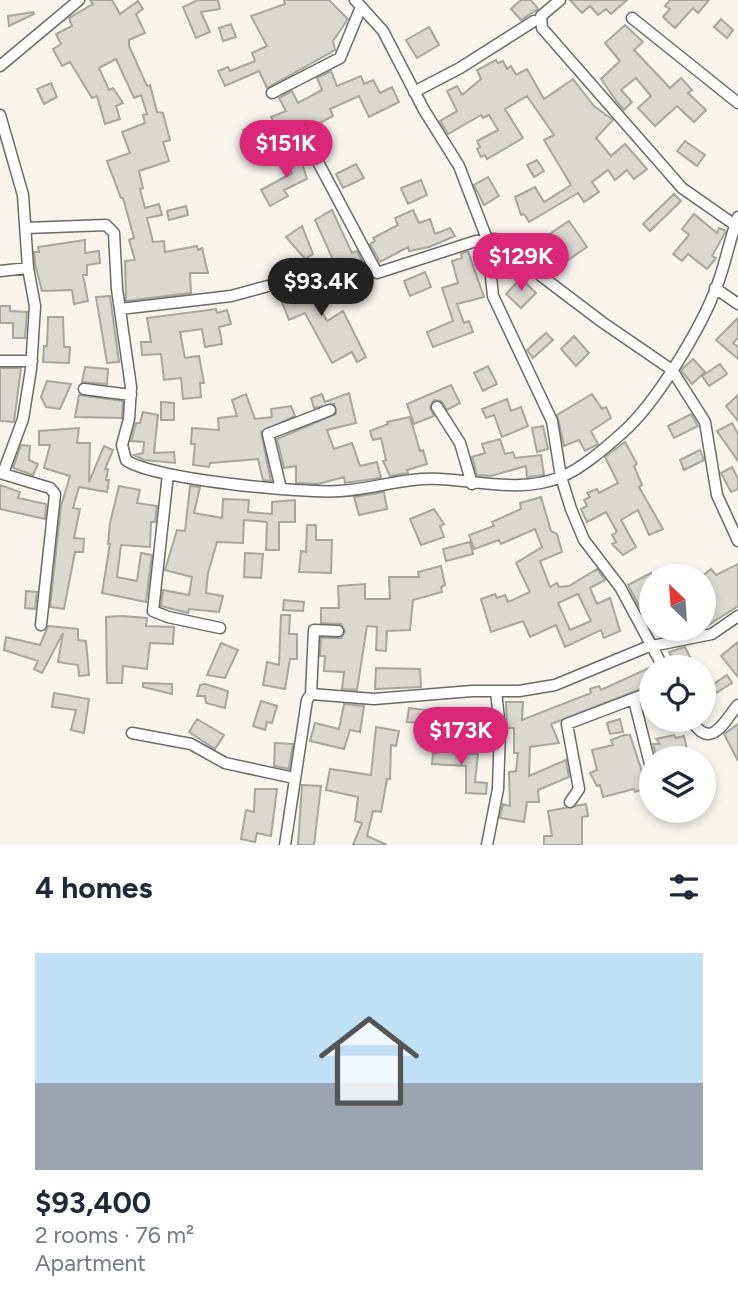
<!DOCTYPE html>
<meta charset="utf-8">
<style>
body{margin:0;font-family:Figtree,sans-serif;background:#f6f6f7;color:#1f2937;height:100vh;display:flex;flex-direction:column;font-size:26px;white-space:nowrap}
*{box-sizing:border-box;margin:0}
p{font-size:23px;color:#747a83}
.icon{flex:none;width:38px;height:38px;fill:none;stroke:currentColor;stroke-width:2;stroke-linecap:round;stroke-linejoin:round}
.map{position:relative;height:845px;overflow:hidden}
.panel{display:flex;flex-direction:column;background:#fff;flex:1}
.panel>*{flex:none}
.needle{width:46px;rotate:335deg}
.buttons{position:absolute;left:639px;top:564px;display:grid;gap:14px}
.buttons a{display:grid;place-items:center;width:77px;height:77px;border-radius:50%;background:#fff;box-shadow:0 4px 10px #0003;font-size:35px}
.price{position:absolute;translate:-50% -60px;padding:0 16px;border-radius:24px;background:#db2777;color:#fff;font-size:23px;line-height:46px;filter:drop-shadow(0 2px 4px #0008)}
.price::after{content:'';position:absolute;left:50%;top:42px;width:21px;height:16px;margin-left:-10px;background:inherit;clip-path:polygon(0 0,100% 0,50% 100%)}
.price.active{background:#222;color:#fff}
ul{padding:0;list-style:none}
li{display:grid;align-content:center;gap:14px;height:371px;padding:0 35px}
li+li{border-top:2px solid #e0e1e3}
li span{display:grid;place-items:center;height:217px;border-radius:0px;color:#555}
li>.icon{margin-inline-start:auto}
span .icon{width:126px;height:126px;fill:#fffc;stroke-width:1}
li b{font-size:30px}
h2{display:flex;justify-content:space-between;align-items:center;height:84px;padding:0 35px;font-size:30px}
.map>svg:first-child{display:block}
.building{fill:#d9d8d1;stroke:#a6a59e;stroke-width:2;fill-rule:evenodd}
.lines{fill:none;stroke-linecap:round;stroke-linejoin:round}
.minor-casing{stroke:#6c6a64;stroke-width:13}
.minor{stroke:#fff;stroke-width:10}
</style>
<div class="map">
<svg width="738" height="845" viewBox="0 0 738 845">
<rect width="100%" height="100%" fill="#f6f4ed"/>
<!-- building -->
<path class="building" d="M90 0H112L120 14 138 1 143 9 136 14 145 33 129 40V46L147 86 150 85 157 112 163 113 170 140 163 142 169 161 139 171 143 188 140 189 145 208 159 204 162 215 147 218 153 242 164 241 165 252 197 246 198 250 202 248 208 273H190L191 293 126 301 125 261 135 260 129 240 134 238 123 198H121L107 161 130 153 122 132 145 123 143 115 147 114 141 95 134 98 116 59 99 68 109 90 113 88 123 103 116 106 120 119 105 124 97 96 92 98 70 62 62 66 53 49 61 44 56 34 72 26 69 18 93 4Z
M198 0H218L220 9 201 12 210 32 196 38 183 7Z
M284 0H329L348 19 333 41 335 50 267 88 259 71 225 86 218 71 228 67 230 71 255 61 252 53 267 46 251 16 285 4Z
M521 0H531L538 9 521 20 511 9Z
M570 0H627L611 14 606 9 598 15 590 6 582 13Z
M670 0H709L698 13 693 8 675 28 663 17 670 9 665 6Z
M33 12 34 14 9 26 8 16Z
M721 19 733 30 727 38 714 27Z
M231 24 236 37 223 41 219 28Z
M625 25 643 42 634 50 670 88 681 78 692 90 688 93 706 110 694 122 677 106 655 126 638 108 651 96 636 78 621 90 632 102 624 110 617 102 601 79 620 61 605 43Z
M429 27 439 45 417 58 406 40Z
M496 60 498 63 503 61 507 69 511 66 516 75 527 69 544 99 573 79 594 106 613 120 596 138 611 156 625 144 647 169 634 179 627 170 615 180 608 170 592 182 599 192 584 202 578 193 529 222 524 214 521 215 515 197 535 187 544 202 571 185 544 140 554 135 527 96 505 109 523 138 487 159 485 155 481 157 477 149 480 147 477 141 498 130 489 115 483 118 481 115 448 134 440 121 457 111 447 91 457 86 462 95 481 79 477 70Z
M331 71 337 86 361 76 364 84 373 80 380 93 392 87 399 102 369 117 359 96 330 109 333 116 314 126 320 137 306 145 295 124 265 137 273 153 255 161 243 130 273 121 271 117 286 111 279 98 292 91 298 103 322 90 317 78Z
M51 83 57 97 44 104 37 89Z
M685 141 705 155 697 166 677 151Z
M298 151 307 179 284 190 288 196 270 206 261 190 292 173 284 158Z
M537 160 544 171 534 177 527 165Z
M356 164 364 178 343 188 336 174Z
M488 177 499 196 484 205 474 185Z
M421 180 427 195 408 204 401 188Z
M674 194 681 201 650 231 643 224Z
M186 206 188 215 169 220 167 211Z
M332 210 352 253 357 251 366 269 356 276 364 290 350 297 315 220Z
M413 210 419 223 430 219 435 234 450 228 455 236 429 247 409 251 408 247 380 262 370 244 375 241 373 238 398 225 395 218Z
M694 214 717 233 719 228 726 231 712 256 716 258 707 269 688 254 682 261 673 254 689 235 682 229Z
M569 221 587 247 568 260 564 254 550 263 540 247 545 244 542 239Z
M302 226 313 254 305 259 286 237Z
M85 240V253L99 251 100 263 87 265V275H83L88 301 74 304 72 290 42 291 35 264 34 252H39L38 247Z
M468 251 484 297 457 304 464 323 469 321 473 332 433 347 427 332 453 321 442 288 458 283 452 261 462 258 461 254Z
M425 272 431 287 410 296 404 281Z
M308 277 311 285 324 279 332 297 317 303 327 321 343 311 366 357 357 362 352 352 332 363 305 313 289 320 277 290Z
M521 278 536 293 521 308 506 294Z
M110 296 119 362 107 363 96 297Z
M0 306H10V311L27 312 25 338H13V323H0Z
M216 309 217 313 227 310 231 324 219 327 222 344 205 347 202 329 180 332 185 358 199 356 204 383H200L201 397 183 399 181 378 164 380 161 354 142 355 141 342H151L147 318Z
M48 317H63L64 347H70L69 363 43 362 44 346H47Z
M738 318V338L733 343 738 347V359L716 340Z
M546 333 553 340 533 358 527 350Z
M574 336 589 353 576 366 561 349Z
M693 359 705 372 692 384 681 370Z
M720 364 727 374 709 386 702 376Z
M488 366 497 384 483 391 474 373Z
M85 367 108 369 107 384 82 382Z
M0 368H21L14 422 0 421Z
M47 381 71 384 60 409 46 407 41 397Z
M451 385 460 403 447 410 441 401 434 400 430 407 434 416 414 424 407 404Z
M349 393 356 423 327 430 334 449 352 443 360 466 377 462 381 478 345 483 344 477 318 484 296 483V466L284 468 277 439 336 414 334 404 314 408 311 398 322 394 325 402Z
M246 394 255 419 272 417 271 409 291 406 295 416 261 432 271 481 263 480 258 459 210 463 209 467 193 465 195 444H191L192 428 219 430 218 418 237 416 232 400Z
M592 394 602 409 606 407 611 418 591 431 598 444 585 451 579 440 564 446 557 415Z
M79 395 123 401 122 418 75 417Z
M738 395V421L726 406Z
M507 399 511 411 521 407 528 426 502 437 494 415 486 418 482 409Z
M161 402 174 403V420H161Z
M143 412 158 415 154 453 174 452 175 463 144 460 134 455 143 453 144 442 131 441 136 423H140Z
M691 414 698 426 674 438 668 426Z
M410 417 420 451 423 450 427 464 407 470 408 473 390 476 383 461 386 460 381 438 373 440 370 431 388 424 387 422Z
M732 423 738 434V461L717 431Z
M543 426 548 449 537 452 532 428Z
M79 428 77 443H90L89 482 104 446 113 450 105 469H108L106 480H109L107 492 79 487 73 508 80 509 74 538 84 539 83 552H75L64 609 50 607 61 506 70 476 44 468 50 445H39V431Z
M500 439 505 454 513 452 515 458 541 455 544 475 527 477 526 466 491 476 477 475 472 457 485 453 482 444Z
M625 442 637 464 634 466 642 485 639 487 663 529 649 535 638 510 621 520 636 547 623 555 612 544 616 542 612 535 617 532 606 512 587 522 581 509 587 506 584 500 590 497 587 493 597 489 599 493 618 483 605 457Z
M21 445 30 446 29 460 38 464 33 475 13 468Z
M700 450 704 460 684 470 680 460Z
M732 467 738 479V489L731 492 721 473Z
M0 485 20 492 18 498 46 504 45 519 0 509Z
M119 486 140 490 137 503 157 506 155 522H151L150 547 121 545 117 577 137 581 141 553 152 555 146 602 102 593 110 544H108L110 523Z
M190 486 200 487 194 513 222 518 223 499 249 500 248 512 272 514V502L295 500V522H279V550H266L267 522 244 520 243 543 217 542 208 573 206 593 223 596 219 612 189 609 188 613 161 606 163 590 189 595 192 577 165 570 177 530 185 531Z
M384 492 387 509 359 515 354 497Z
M541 497 551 531 557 534 562 552 540 561 550 587 557 583 559 587 569 586 597 569 605 580 590 588 597 604 610 598 620 631 604 638 601 630 565 647 556 625 530 637 523 621 491 632 481 599 495 594 497 598 505 595 508 602 530 592 516 563 542 547 535 529 501 544 499 540 474 549 469 535 494 526 492 522 521 509 520 503ZM578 594 591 621 570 630 558 603Z
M434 509 444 524 440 526 444 537 421 545 410 519Z
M307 525H316V540H332L331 573 299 572 301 551 306 552Z
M470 542 473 554 446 561 443 549Z
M245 553 263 554 261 578 244 577Z
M738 564V606L704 628V575L711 569 716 575Z
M441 566 445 585 441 587 442 592 413 600 410 630 387 631 386 651 376 650 377 627 367 626 357 690 342 689 344 672 324 671 325 656H320L321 638H341L345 632 341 624 321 623V608H339L338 586 365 584V599H390L389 577H419L418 572Z
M651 573V629L628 585Z
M26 591 37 592 35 609 25 608Z
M284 600 304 602 303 611 283 610Z
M281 615H290L289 634H297V659H290L285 689 263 685 267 662 279 665Z
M122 616 147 618 146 626 174 627 173 644 150 643 147 669 123 666 122 683H107L106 617Z
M48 626 78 629V640L86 641 89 675 79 676 78 665 58 662 63 633 42 673 34 669 38 661 4 650 6 637 40 645Z
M738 642V677L721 656Z
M221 643 238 650 225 678 207 675Z
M685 647 693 663 686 667H670L667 659 672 657 669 652Z
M651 667V685L551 724 559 743 530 747 529 776 566 760 569 777 538 790 539 802H527L524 822 500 818 503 804 510 806 509 772 516 771 518 753H514V728H507L506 702H523L522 720 591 693 590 689 599 686 601 690Z
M376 668 420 669 421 687 375 689Z
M727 675 732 683 716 693 711 686Z
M143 683 172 684V694L143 687Z
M205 684 228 691 225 708 206 703 205 696H197L200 685Z
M54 693 89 699 84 733 71 730 76 710 52 707Z
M261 701 277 706 272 723 267 722 265 730 253 726Z
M344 704 364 706 360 732 350 730 344 749 310 741 315 723 339 729Z
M409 708 434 711 433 724 407 722Z
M197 719 224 735 215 749 189 732Z
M620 719 623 732 610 734 607 723Z
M738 724V761L724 734Z
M376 727 399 731 396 746 391 745 390 779H387L381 812 373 811 367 836 387 845H353L362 823 355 821 358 797 326 790 330 769 371 775Z
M624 735H630L644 778 651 776V786L635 792 634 789 603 797 600 785 597 786 590 773 597 770 592 750 613 745 611 740Z
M674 735 676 738 684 736 689 758H657L653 744H660L656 739Z
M474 740H492V750H474Z
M275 743 293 744 289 769 274 766Z
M437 746 454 747 453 753 478 754 475 782 487 783 486 794 466 793V766L432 764 433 753H437Z
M302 785 321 786 314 845H298Z
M255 789H277L271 836 257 833 255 842 241 839 246 810 254 812Z
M586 804 588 816 582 817V845H544V836H552L548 811Z"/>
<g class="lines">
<!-- minor casing -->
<g class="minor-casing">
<path id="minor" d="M355 0 383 31 424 110 459 166 487 239 493 296 552 421 561 477 571 509 584 540 620 587 663 667
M560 0 541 16 542 28 682 188 735 225
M632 18 738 103
M0 66 79 0
M414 92 460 68 534 21
M272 93 340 58 361 7
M0 115 23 195 28 268 35 306 31 369 23 419 3 473
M318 162 377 273 476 241 495 239 507 245 540 275 602 322 672 370 705 422 717 495 738 541
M26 228 106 225 114 233 117 289 131 387 129 419 122 445 126 460C151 479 305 494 340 491 374 489 405 477 440 479 479 481 522 493 561 477 581 469 604 449 621 434 656 404 702 327 718 283 726 261 730 238 738 217
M0 271 28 268
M715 288 738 304
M120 309 231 296 268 286
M0 361H32
M84 389 131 395
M437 407 460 443 472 484
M0 473 50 488 55 494 41 625
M168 474 153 611 168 617 220 628
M281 489 268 434 330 410
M311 694 314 630 338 631
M634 700 651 768
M691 719C711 754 726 718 738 705
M132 733 191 744 225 763 294 778
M570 802 579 789 567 724 651 692
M285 845 307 700 311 694 374 699 472 691H519L555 685 647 647 712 634 738 616
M487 845 498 789 500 729 496 691"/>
</g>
<!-- minor -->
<use href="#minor" class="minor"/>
</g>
</svg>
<div class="buttons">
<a><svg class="needle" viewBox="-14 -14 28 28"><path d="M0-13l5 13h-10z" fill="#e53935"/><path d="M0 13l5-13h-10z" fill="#747a83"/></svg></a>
<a><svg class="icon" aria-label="locate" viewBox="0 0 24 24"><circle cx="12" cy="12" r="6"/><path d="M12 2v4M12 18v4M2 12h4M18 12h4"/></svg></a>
<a><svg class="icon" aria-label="layers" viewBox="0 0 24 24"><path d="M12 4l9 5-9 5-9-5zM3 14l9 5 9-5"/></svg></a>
</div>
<b class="price" style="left:286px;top:180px">$151K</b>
<b class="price" style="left:521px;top:293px">$129K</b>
<b class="price active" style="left:321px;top:318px">$93.4K</b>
<b class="price" style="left:461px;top:767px">$173K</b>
</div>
<section class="panel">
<h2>4 homes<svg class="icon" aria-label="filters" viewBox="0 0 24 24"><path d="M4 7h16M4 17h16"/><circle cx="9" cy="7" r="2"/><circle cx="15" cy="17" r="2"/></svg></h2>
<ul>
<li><span style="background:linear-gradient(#bfe0f5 60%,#9aa5b1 0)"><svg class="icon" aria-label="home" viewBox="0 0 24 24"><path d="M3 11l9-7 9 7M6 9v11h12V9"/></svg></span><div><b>$93,400</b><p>2 rooms · 76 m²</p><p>Apartment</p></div></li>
</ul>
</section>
